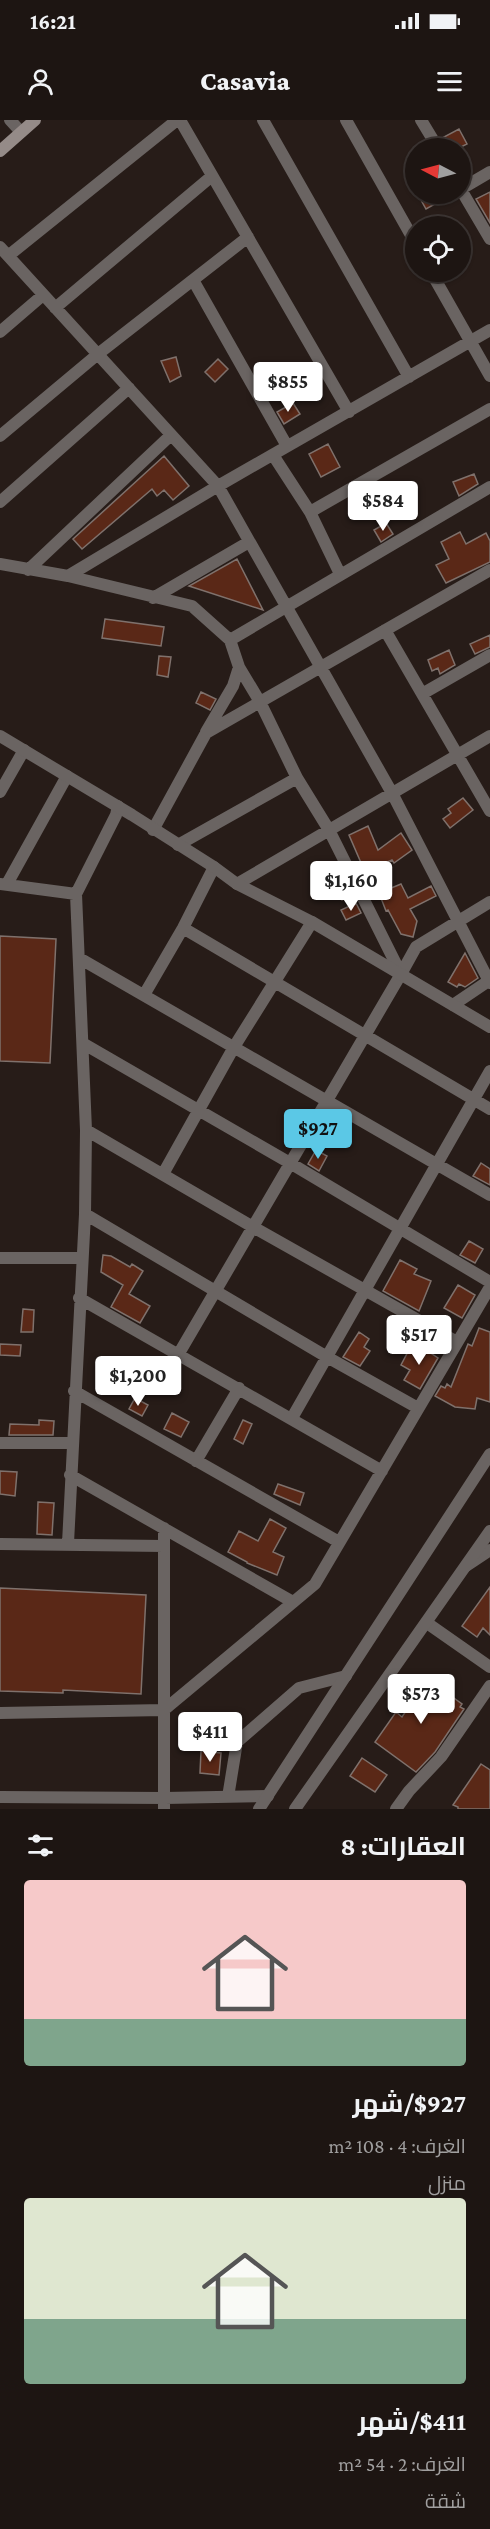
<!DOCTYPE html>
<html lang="ar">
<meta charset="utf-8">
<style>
body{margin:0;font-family:"Crimson Pro",Cairo,serif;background:#2a2220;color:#f1f3f6;direction:rtl;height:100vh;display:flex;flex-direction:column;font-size:22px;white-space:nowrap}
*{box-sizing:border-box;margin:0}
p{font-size:20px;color:#a09f9f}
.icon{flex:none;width:33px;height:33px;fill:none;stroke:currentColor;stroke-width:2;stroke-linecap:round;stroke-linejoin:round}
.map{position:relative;height:1689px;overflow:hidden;direction:ltr}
.drawer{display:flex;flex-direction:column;background:#1d1512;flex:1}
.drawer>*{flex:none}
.needle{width:39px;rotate:276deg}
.buttons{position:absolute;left:405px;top:18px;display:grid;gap:12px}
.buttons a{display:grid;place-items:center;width:66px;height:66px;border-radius:50%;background:#1d1512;box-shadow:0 2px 4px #0004,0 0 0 2px #3b3432;font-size:30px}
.price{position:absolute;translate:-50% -51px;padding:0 14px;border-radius:6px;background:#fff;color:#222;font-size:20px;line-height:39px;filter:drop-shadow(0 2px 3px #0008)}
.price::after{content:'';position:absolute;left:50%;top:36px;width:18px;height:14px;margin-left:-9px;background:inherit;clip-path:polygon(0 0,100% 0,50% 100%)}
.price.current{background:#5bc8e6;color:#111}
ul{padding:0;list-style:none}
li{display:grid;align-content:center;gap:12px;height:318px;padding:0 24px}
li span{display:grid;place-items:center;height:186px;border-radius:6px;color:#555}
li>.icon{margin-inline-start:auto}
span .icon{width:108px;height:108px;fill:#fffc;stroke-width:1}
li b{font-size:26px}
h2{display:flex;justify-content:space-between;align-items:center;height:72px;padding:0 24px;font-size:26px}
.status{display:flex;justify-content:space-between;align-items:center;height:42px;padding:0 30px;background:#1d1512;direction:ltr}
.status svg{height:16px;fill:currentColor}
header{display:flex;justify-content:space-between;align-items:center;height:78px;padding:0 24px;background:#1d1512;font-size:27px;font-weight:800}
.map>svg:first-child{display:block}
.building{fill:#5a2817;stroke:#7f716c;stroke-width:1.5}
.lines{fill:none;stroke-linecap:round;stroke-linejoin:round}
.minor{stroke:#6a6462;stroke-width:12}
.tertiary{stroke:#6a6462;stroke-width:12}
.secondary{stroke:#958b88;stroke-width:12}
</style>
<div class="status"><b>16:21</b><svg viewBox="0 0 49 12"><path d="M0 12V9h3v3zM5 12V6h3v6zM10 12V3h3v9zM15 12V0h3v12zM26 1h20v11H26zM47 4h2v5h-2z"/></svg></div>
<header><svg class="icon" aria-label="menu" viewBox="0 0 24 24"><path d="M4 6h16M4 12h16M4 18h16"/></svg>Casavia<svg class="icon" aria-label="person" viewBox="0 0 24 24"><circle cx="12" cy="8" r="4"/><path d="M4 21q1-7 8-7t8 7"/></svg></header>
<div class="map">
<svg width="490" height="1689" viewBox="0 0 490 1689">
<rect width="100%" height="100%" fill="#271c18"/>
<!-- building -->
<path class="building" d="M459 9 467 24 459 28H446L442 18Z
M490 72V103L476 79Z
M432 74H453L426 89 421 80Z
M176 237 181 256 170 262 161 241Z
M218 239 228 249 215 262 205 252Z
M293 283 300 294 284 304 277 292Z
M328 324 340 347 321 357 309 334Z
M164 336 189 366 173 380 164 370 157 376 152 369 82 429 73 419Z
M474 354 478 364 459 376 453 362Z
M386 403 393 414 381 422 374 410Z
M460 412 466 424 486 413 490 421V442L446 463 436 445 449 439 441 422Z
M237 439 263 490 189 466Z
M105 499 164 507 161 526 102 518Z
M490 515V527L475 534 470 524Z
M449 530 455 545 440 554 438 548 432 551 428 540Z
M159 536 171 537 168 557 157 555Z
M201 572 216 579 210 590 196 583Z
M463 678 473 690 450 708 443 699 451 693 448 689Z
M368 706 378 730 401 713 412 730 394 743 392 740 365 752 349 715Z
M341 754 352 774 342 780 330 761Z
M401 764 408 778 431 766 436 776 410 789 417 801 413 817 401 814 388 790 386 791 379 773Z
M356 783 361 793 346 800 341 790Z
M0 816 56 819 50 943 0 941Z
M465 833 478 858 465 867 459 864 457 867 448 862Z
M316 1030 327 1036 319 1051 308 1044Z
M481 1043 490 1049V1065L473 1056Z
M469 1121 483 1129 475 1143 460 1135Z
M103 1135 111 1136 130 1147 132 1144 143 1151 129 1174 150 1186 140 1203 111 1187 123 1165 101 1152Z
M400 1140 417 1149 414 1154 431 1161 419 1191 383 1171Z
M458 1165 475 1175 462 1198 444 1188Z
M23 1189 34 1190 33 1212H21Z
M479 1208 490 1212V1282L477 1278 475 1289 455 1287 435 1276 441 1266 445 1268 447 1264 451 1267 468 1224 472 1226Z
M359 1212 369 1219 364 1227 370 1231 360 1246 343 1237Z
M0 1224 21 1225 20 1236 0 1235Z
M410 1228 422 1232 423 1228 438 1238 420 1269 404 1260 410 1250 401 1245Z
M135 1278 148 1285 142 1296 129 1289Z
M172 1293 189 1302 181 1317 164 1309Z
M39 1300 54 1301 53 1315H9L10 1304 39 1305Z
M243 1300 252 1304 243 1324 234 1319Z
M0 1351 17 1352 15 1376 0 1374Z
M278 1364 304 1373 300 1385 274 1374Z
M38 1382 54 1383 52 1415 37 1414Z
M270 1399 286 1408 273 1432 284 1437 277 1455 247 1443V1442L228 1432 239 1411 258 1421Z
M490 1467V1515L483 1508 477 1517 462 1506Z
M0 1468 146 1475 141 1574 63 1570V1573L0 1571Z
M422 1555 462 1584 460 1587 464 1589 435 1632 416 1652 375 1622 396 1592 402 1597 415 1578 409 1573Z
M201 1631 221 1633 219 1655 200 1653Z
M362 1638 387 1655 375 1672 350 1656Z
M481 1644 490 1650V1689H458V1687L453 1685Z"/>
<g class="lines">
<!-- minor -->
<path class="minor" d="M10 0 21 12
M180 0 349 292
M263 0 409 257
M346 0 416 124
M421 0 438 28
M460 68 490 119
M461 69 490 52
M0 127 218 366 392 673 490 863
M8 136 177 0
M431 152 490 256
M193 160 287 326
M55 188 212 56
M0 212 43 175
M0 316 98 234 248 117
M273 335 310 392 340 454
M0 382 129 268
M310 392 490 289
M0 444 68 456 192 486 230 520 239 547 233 566 206 612
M28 450 171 315
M68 456 218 366 490 210
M153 478 249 422
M385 510 490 691
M230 520 490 367
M422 574 490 535
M0 672 24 630
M153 710 206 613 490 450
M178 725 297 658
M0 764 76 774 116 695 118 686
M7 764 67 656
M237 764 490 616
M183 808 490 989
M79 838 490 1075
M401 854 416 827 490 782
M144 875 183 808 214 747
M453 885 490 860
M84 924 290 1043 490 1162
M86 1010 253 1107 457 1222
M163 1054 234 927 312 802
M85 1094 327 1237 418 1288
M0 1138H82
M79 1178 382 1351
M178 1235 401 854 329 710 297 658 260 582 239 547
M74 1271 339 1422
M292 1298 490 951
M0 1323H72
M196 1341 239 1268
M70 1355 293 1482
M164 1408V1689
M68 1423 85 1094 86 1010 76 774
M0 1424 164 1426
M466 1446 490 1430
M427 1503 490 1547
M0 1593 164 1590 315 1464 490 1167
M0 1677 165 1678 268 1676
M228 1677 237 1622 299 1568 346 1556
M396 1689 409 1671 441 1637 490 1566"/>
<!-- tertiary -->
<path class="tertiary" d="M0 616 132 695 214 747 237 764 312 802 490 907
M259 1689 490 1334
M295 1689 490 1411"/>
<!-- secondary -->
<path class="secondary" d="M0 31 35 0"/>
</g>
</svg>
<div class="buttons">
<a><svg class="needle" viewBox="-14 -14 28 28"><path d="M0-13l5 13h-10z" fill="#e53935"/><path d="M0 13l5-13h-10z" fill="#a09f9f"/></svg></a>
<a><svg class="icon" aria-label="locate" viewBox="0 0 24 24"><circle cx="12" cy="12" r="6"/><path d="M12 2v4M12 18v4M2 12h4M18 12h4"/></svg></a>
</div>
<b class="price" style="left:288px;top:293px">$855</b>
<b class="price" style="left:383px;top:412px">$584</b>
<b class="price" style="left:351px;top:792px">$1,160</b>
<b class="price current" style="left:318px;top:1040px">$927</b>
<b class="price" style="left:419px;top:1246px">$517</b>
<b class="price" style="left:138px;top:1287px">$1,200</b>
<b class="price" style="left:421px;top:1605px">$573</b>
<b class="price" style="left:210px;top:1643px">$411</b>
</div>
<section class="drawer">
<h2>العقارات: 8<svg class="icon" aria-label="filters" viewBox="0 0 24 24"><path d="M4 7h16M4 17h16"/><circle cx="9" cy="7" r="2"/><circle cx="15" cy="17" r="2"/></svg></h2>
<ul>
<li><span style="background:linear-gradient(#f6c9c9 75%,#7fa58c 0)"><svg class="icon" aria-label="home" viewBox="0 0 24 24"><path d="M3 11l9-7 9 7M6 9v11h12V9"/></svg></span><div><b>$927/شهر</b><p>الغرف: 4 · 108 m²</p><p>منزل</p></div></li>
<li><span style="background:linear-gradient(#dfe7d0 65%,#7fa58c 0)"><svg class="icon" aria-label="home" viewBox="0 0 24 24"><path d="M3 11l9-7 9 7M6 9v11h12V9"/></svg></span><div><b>$411/شهر</b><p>الغرف: 2 · 54 m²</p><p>شقة</p></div></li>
</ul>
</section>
